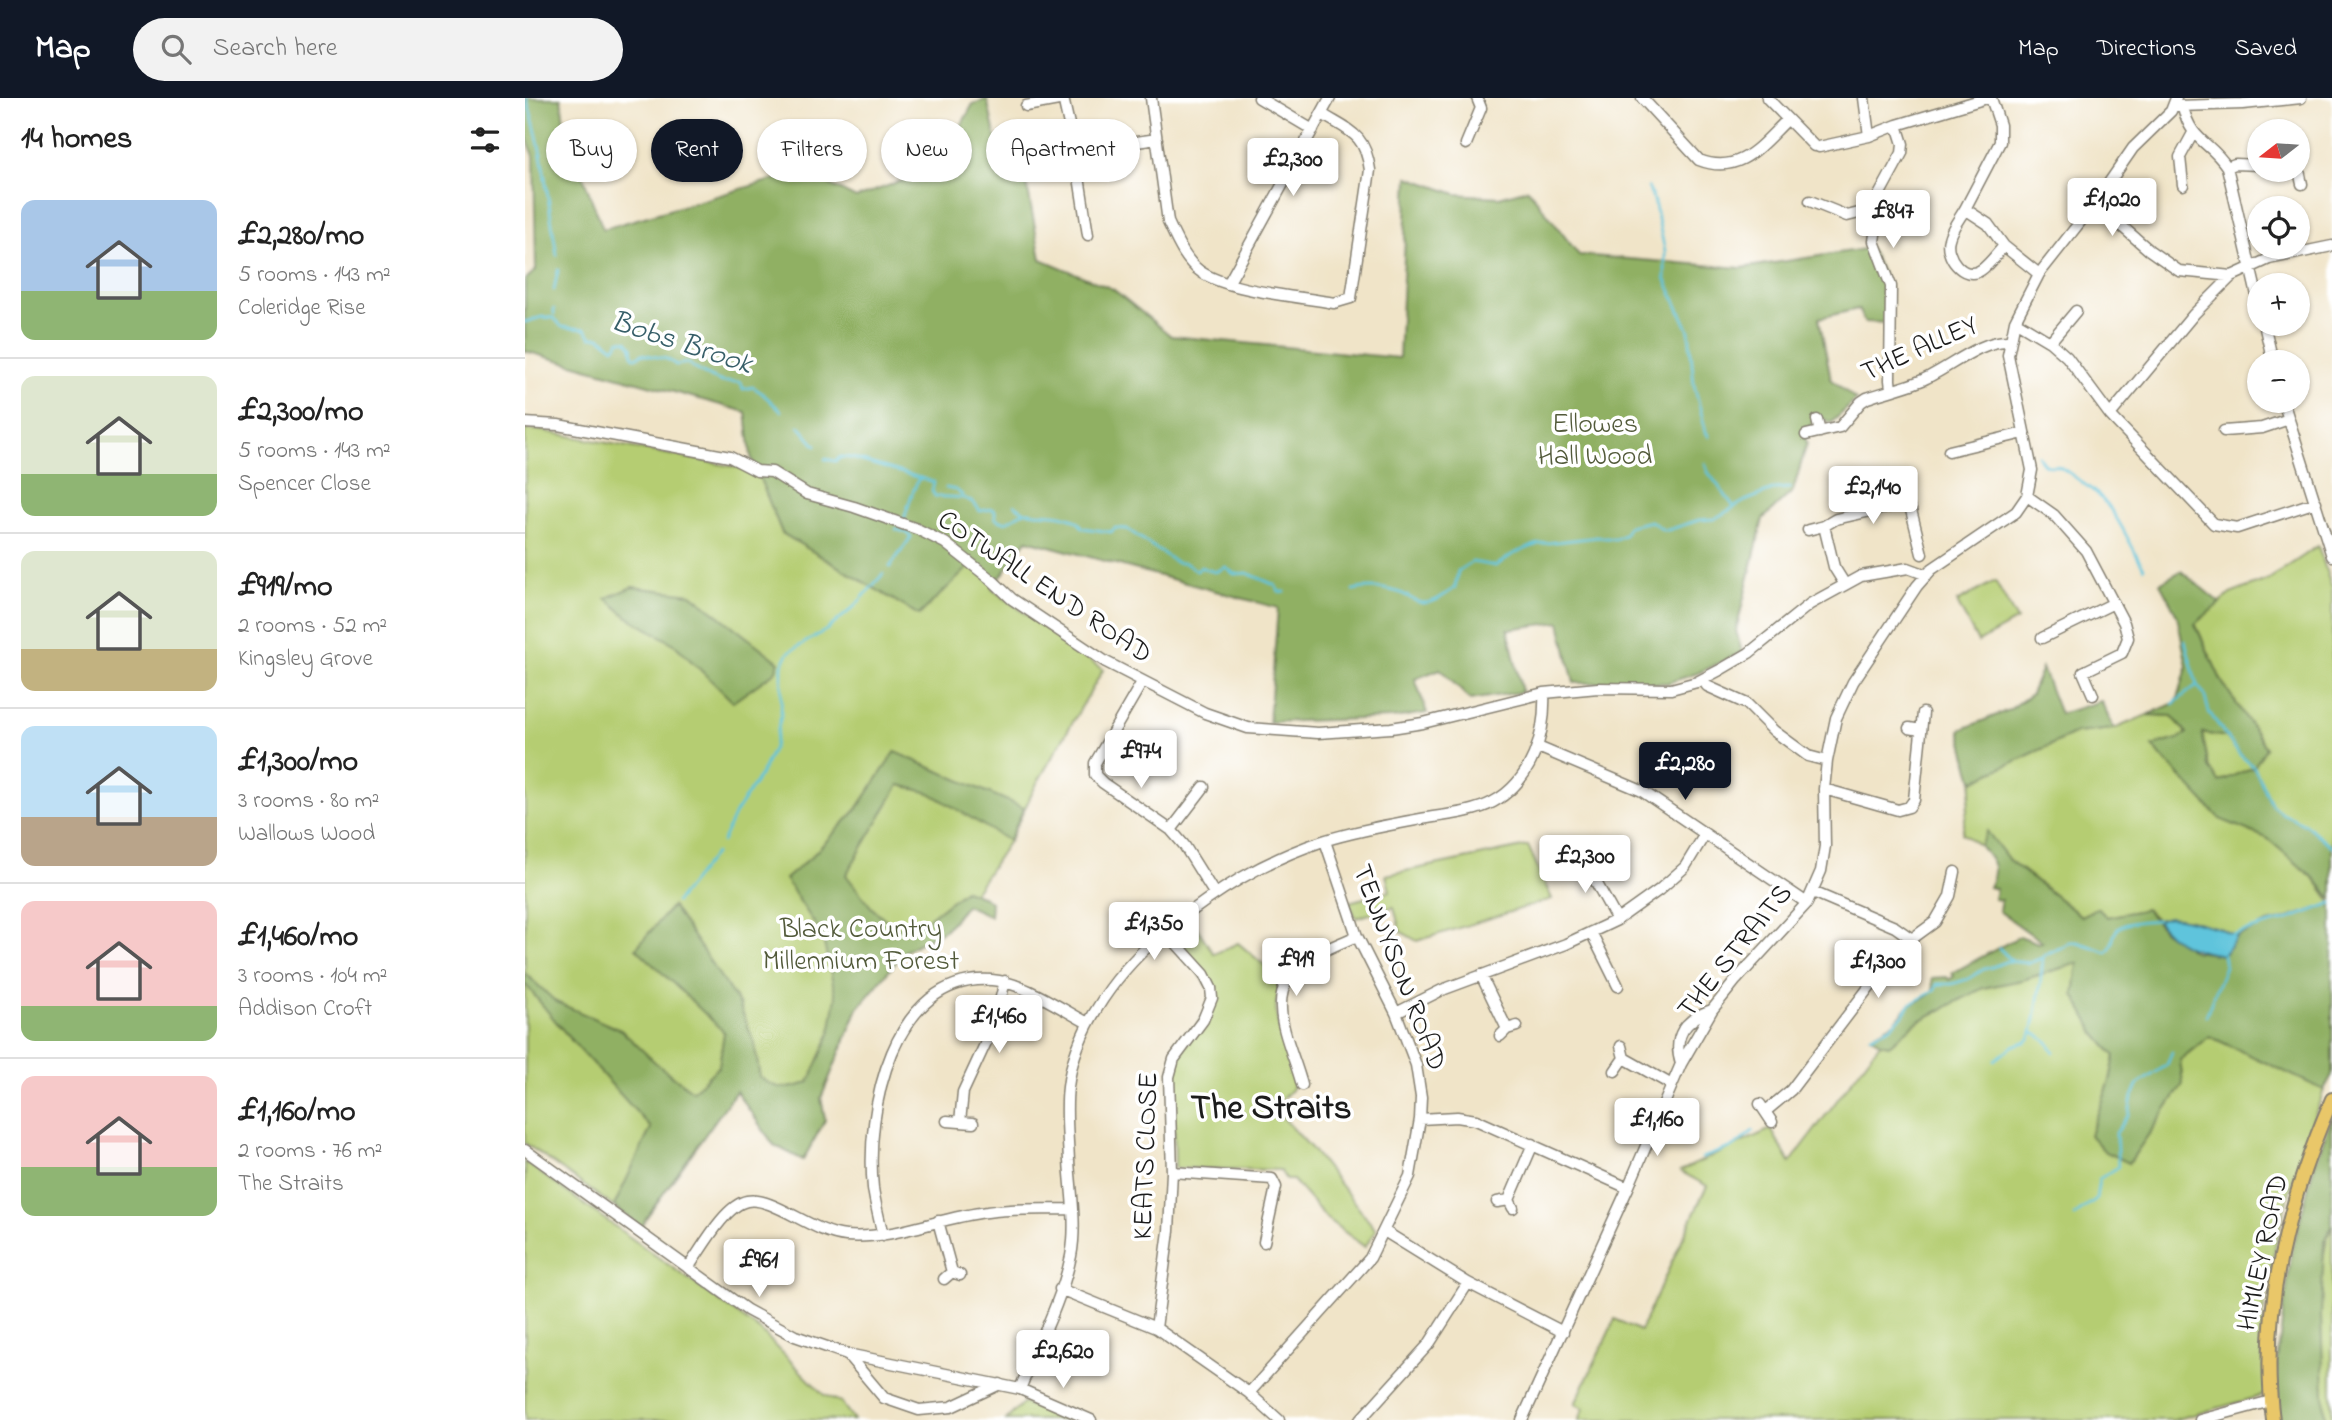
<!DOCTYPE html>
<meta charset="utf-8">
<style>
body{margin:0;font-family:"Indie Flower",sans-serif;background:#f2f2f2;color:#222;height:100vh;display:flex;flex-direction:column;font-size:26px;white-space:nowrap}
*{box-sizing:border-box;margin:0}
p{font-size:23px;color:#767676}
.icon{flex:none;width:38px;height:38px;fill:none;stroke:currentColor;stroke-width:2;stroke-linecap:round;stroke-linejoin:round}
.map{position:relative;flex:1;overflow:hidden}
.details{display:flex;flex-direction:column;background:#fff;width:525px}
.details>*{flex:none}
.guide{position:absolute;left:21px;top:21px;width:665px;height:63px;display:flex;gap:14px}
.needle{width:46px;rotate:253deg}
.controls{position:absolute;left:1722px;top:21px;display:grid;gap:14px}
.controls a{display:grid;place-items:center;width:63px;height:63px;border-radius:50%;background:#fff;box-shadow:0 2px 5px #0004;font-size:35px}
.price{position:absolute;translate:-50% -60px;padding:0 16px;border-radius:7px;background:#fff;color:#222;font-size:23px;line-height:46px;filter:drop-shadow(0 2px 4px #0008)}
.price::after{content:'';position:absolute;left:50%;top:42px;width:21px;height:16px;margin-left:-10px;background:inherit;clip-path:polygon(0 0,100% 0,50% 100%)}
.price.selected{background:#111827;color:#fff}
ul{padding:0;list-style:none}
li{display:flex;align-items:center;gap:21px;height:175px;padding:0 21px}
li+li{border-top:2px solid #e0e0e0}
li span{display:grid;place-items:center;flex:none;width:196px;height:140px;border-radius:14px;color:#555}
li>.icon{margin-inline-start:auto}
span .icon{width:84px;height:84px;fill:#fffc;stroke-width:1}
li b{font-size:30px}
h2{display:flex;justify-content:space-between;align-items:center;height:84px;padding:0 21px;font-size:30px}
.tag{padding:0 24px;border-radius:32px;background:#fff;box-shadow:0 2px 5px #0004;font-size:24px;line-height:63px}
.tag.selected{background:#111827;color:#fff}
header{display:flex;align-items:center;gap:42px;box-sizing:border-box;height:98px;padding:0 35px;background:#111827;color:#fff}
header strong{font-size:33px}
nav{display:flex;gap:38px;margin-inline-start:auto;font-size:24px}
.search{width:490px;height:63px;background:#f2f2f2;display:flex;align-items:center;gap:18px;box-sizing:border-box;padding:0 24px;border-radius:38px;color:#767676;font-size:26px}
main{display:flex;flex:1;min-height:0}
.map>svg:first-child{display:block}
.green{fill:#b5cd72;stroke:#687447;stroke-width:2}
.forest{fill:#90b064;stroke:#566640;stroke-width:2;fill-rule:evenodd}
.water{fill:#5fc4dc;stroke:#3e707c;stroke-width:2}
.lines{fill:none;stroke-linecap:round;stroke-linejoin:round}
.stream{stroke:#5fc4dc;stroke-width:2.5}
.minor-casing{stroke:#868072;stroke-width:13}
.major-casing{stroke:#868072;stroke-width:16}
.minor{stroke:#fff;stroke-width:10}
.major{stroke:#e9c769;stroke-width:12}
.labels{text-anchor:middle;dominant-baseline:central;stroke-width:7;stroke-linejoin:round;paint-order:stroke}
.street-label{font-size:28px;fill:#1c1c1c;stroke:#fff}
.park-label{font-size:28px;fill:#525a3a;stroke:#fff}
.water-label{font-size:30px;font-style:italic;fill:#375f69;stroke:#fff}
.district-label{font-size:35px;font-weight:bold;fill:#1c1c1c;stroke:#fff}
</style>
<header>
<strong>Map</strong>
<div class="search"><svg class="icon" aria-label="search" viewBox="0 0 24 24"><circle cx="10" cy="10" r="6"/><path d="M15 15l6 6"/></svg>Search here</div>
<nav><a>Map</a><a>Directions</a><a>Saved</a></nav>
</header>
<main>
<section class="details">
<h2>14 homes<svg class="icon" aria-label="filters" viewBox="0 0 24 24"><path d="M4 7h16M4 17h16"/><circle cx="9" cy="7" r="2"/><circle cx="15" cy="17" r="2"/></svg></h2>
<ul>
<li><span style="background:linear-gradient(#a9c7e8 65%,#8fb573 0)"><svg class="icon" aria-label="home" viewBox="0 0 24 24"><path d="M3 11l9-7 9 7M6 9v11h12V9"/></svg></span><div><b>£2,280/mo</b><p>5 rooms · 143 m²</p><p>Coleridge Rise</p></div></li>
<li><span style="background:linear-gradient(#dfe7d0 70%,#8fb573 0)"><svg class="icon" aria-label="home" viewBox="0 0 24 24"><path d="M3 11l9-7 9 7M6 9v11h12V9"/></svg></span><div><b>£2,300/mo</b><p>5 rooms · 143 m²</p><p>Spencer Close</p></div></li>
<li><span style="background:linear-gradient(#dfe7d0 70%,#c2b280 0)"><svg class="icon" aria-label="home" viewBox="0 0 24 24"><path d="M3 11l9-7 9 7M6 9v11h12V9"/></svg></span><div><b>£919/mo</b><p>2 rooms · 52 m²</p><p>Kingsley Grove</p></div></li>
<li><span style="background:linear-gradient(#bfe0f5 65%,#b9a48a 0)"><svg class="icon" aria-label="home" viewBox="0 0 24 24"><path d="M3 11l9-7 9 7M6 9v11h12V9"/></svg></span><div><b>£1,300/mo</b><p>3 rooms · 80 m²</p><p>Wallows Wood</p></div></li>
<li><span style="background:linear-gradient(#f6c9c9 75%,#8fb573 0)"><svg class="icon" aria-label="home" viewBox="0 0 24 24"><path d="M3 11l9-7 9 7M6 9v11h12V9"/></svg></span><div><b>£1,460/mo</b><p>3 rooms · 104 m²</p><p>Addison Croft</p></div></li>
<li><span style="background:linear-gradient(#f6c9c9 65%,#8fb573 0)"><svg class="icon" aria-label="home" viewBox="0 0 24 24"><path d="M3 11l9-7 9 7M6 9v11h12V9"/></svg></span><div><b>£1,160/mo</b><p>2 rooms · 76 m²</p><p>The Straits</p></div></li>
</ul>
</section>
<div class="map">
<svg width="1807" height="1322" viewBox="0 0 1807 1322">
<rect width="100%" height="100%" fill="#fff"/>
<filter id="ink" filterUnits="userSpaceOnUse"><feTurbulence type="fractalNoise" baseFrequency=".0143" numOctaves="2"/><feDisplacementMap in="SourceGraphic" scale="14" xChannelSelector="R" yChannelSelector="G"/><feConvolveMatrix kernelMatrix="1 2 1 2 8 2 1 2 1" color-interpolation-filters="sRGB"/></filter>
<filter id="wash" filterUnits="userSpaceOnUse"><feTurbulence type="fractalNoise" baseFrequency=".00686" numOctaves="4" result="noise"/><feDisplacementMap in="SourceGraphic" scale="28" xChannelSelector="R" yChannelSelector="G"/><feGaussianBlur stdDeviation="1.57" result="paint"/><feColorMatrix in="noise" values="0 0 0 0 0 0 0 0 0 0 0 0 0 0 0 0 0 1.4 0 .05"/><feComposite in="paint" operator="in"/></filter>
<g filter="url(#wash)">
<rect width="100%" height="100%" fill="#f0e4c8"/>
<!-- green -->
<path class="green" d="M0 332H13L232 373 257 435 394 517 446 466 470 487 467 491 578 572 511 687 484 743 441 807 421 831 380 853 333 910 296 1000 300 1022 278 1062 249 1047 211 993 121 1120 117 1129 0 1045Z
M1793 448 1807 490V749L1780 726 1757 715 1747 707 1729 669 1694 684 1684 669 1677 635 1701 638 1714 656 1741 650 1697 584 1670 525 1705 496 1744 481Z
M1470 483 1492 522 1453 544 1432 504Z
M1622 617 1647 618 1662 636 1653 641 1628 648 1695 721 1742 740 1790 781 1807 805C1775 817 1743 825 1712 838 1685 831 1661 814 1632 822L1621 811 1582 819 1572 810 1556 818 1484 762 1462 734 1455 748 1437 735 1448 683 1551 635 1589 631Z
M1003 748 1027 801 892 843 875 833 869 809 831 820 824 804 865 793 861 777Z
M666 821 689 856 713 845 744 871 759 875C759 886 751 895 751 908 751 932 764 957 772 979L766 992 749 1010 786 1050 851 1132 840 1149 802 1121 768 1082H761L755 1072 650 1070 648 969 690 898 649 839 651 830Z
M1553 865 1570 935 1590 958 1585 983 1565 1037 1604 1065 1658 986 1655 962 1684 938 1799 992C1772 1064 1748 1138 1739 1215 1735 1242 1739 1270 1740 1297L1649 1322H1054L1059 1310 1050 1306 1090 1221 1115 1233 1182 1088 1155 1073 1246 1031 1265 1065 1355 945 1364 947 1392 924 1458 890 1497 882Z
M0 1064 236 1233 299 1297 316 1304 329 1322H0Z
M1807 1126V1322H1800C1796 1272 1788 1171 1807 1126Z
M498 1305 543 1322H481Z"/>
<!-- forest -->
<path class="forest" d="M0 0H36L40 31 78 131 278 73 331 100 413 69 448 6 462 1 471 41 495 50 516 161 588 191 646 238 874 260 883 79 931 96 974 99 1003 91 1054 157 1217 170 1345 150 1364 190 1365 225 1339 224 1333 211 1294 220 1306 281 1331 302 1306 325 1290 316 1286 328 1278 333 1282 345 1268 393 1238 421 1211 533 1217 554 1173 575 1142 585H1049L1035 524 983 531 997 594 945 602 915 571 890 581 902 615 867 620 744 624 753 510 502 442 470 487 446 467 394 517 257 435 226 359 221 314 0 253V182L11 172 9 58 0 35Z
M1656 473 1695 505 1670 526 1697 584 1741 650 1729 669 1747 707 1757 715 1780 726 1807 749V801L1790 781 1742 740 1695 721 1627 648 1653 641 1662 635 1647 618 1622 617 1652 604 1662 569 1652 517 1635 485ZM1677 635 1701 639 1714 656 1729 669 1694 684 1684 669Z
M107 489 166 496 254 564 250 574 208 604 149 546 101 518 81 500Z
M1517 570 1535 616 1576 603 1589 631 1551 635 1448 683 1435 632 1484 612 1506 596Z
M370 654 499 710 484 743 405 695 374 687 321 777 347 810 371 830 399 824 440 792 459 799 466 805 465 818 441 807 421 831 380 853 333 910 296 1000 300 1022 278 1062 249 1047 211 993 121 1120 117 1129 89 1108 126 1030 46 942 0 886V875L31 904 96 932 133 967 168 993 194 968 199 934 111 850 147 808 214 906 229 944 235 979C252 993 265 992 284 984L305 936 311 899 297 837 260 781 286 759 332 711Z
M1462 733 1484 762 1556 818 1572 810 1582 819 1621 811 1638 832 1668 853 1698 857 1712 838 1743 825 1767 820 1807 805V977L1799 992 1684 938 1655 962 1658 986 1604 1065 1580 1054 1565 1037 1585 983 1590 958 1570 935 1549 897 1553 865 1497 882 1458 890 1392 924 1364 947 1355 945 1346 938 1370 924 1385 906 1400 900 1408 893 1407 880 1422 879 1424 882 1429 878 1427 875 1495 838 1513 845 1517 844 1474 813 1476 802 1469 801 1471 791 1464 789C1474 769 1469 764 1455 748Z
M1807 1018V1126L1799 1145 1796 1218 1800 1322H1753L1752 1263 1766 1157 1787 1075Z"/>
<!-- water -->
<path class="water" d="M1643 819 1655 820 1694 830 1712 838 1698 857C1670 853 1649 847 1632 822Z"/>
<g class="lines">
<!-- stream -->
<path class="stream" d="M1 0C19 51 23 106 32 157
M1123 89 1129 103 1140 153V180L1164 233 1169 287 1181 334 1184 339
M29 192 33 172
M29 216V211
M0 224 17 219 29 220 37 229 60 231 66 239H75L89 250 95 242 102 243 107 249 108 258 111 260 117 256 142 261 151 267 162 265 177 275 197 284H216L218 291 228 289 237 295 256 313
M274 328 291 348
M1513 357C1514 359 1517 365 1519 366 1524 370 1529 366 1535 369 1547 376 1560 387 1571 395 1594 416 1603 444 1619 470
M300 361 310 363 316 359 327 360 409 384 407 393 410 398C429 401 443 394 455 413L467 411 470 413V420C484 430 487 417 500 414 502 413 510 415 511 415 526 416 549 415 558 430L586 434 590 430 602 431 652 465H660L672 473 675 469 690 474 701 469 709 476 722 475 750 487 754 494H760
M1180 365 1183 374 1209 409
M421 390 431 392 437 397
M388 394 394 379
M490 407 499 413
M379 421 387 396
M365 469 386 439 382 435 371 431
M828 492C844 488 863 490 878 496 886 499 890 505 899 505 911 505 920 496 930 490L933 473 947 464 971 468 988 456 1013 446 1073 439 1090 441 1099 437 1104 428 1126 423 1138 432H1143L1174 422 1189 421 1220 403 1250 391 1265 390
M1660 543 1672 587 1679 596 1684 614 1714 656 1729 669 1747 707 1757 715 1780 726 1807 749
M1648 606 1672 587
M197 744 210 715 236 676 249 649 256 617 257 567 264 554 303 531 330 508 358 476
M151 804 190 755
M1706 837 1767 820 1807 805
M1474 850 1486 862
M1681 918 1700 868 1698 857
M1509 935 1523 944 1529 954
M1346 938 1365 929 1378 917 1385 906 1409 893 1412 886H1427L1443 881 1459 871 1467 869 1482 863 1504 865 1517 860
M1470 962C1476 958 1482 952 1488 948 1494 945 1499 946 1504 941 1510 935 1517 872 1518 859 1526 851 1536 852 1544 844H1552L1582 854C1590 846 1586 840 1591 833 1598 823 1621 823 1632 822
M1177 1060 1210 1048 1228 1033
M1549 1118 1571 1101 1574 1081 1593 1069 1591 1035 1604 1017 1607 999 1612 987 1642 967 1647 954"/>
</g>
</g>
<g filter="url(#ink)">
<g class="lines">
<!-- minor casing -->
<g class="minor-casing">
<path id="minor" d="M538 0 550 53 563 137
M626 0 643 124C651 141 660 163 676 174 707 194 772 198 809 205L826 200 845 72C840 36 826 34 797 16
M734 0 788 32
M1117 0 1174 62C1215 78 1236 47 1262 22
M1242 0 1289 48
M1339 0 1344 38
M1466 0 1475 27V44L1440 111 1463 126 1479 148 1514 176
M501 8 539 1
M1653 8 1718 6 1776 0
M1658 9C1666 44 1685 43 1702 69L1734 206
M941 46 956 10 952 0
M1294 49 1344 38 1372 27 1462 0
M550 53 632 41
M1773 68 1777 86
M1702 69 1710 66 1734 67
M1658 87 1655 59 1668 35
M1285 103 1322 118 1346 112
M1570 105 1624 152 1654 173 1707 178 1744 161 1807 148
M1440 111C1435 120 1426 131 1424 141 1419 157 1438 184 1456 172 1465 166 1472 155 1479 148
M703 186 805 0
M1490 223 1525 244 1542 259 1585 317 1689 426 1712 430 1791 404
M1739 226 1748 264
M1525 244 1551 213
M1366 291 1365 282 1366 188 1349 143 1351 130 1346 112 1377 55 1378 46 1372 27
M1758 303 1807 458
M1585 317 1669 216 1707 178
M1292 322 1295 334
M0 325 33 327 205 359 232 373 247 374 282 396 329 409 392 431 420 445 468 483 487 501 581 564 680 615 723 630 793 635 866 630 898 625 1019 595 1073 590 1146 591 1172 584 1195 572 1224 555 1285 506 1336 478 1383 470 1402 477
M1699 333 1737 330 1764 321
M1281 337 1315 329 1336 304 1342 300C1359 294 1378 290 1395 283 1422 272 1456 241 1484 243
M1424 353 1499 335
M1502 398 1529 417 1561 453 1599 525 1603 540 1597 555 1558 574 1568 597
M1299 428 1309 469 1319 485
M1283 432 1299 428 1311 421 1381 405 1386 412 1397 456
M1517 540 1589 505
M1178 582 1182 588 1222 606 1249 633 1283 658 1302 663
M617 584 570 665V677L578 685 646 732 659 747 689 795
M1384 630 1396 632
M1013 649 1117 693 1282 805
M1299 691 1373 712 1384 709 1389 702 1398 615
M646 732 679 689
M1056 757 1092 822
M1288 794 1370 829 1387 841
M1066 834 1093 888
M956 877 982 931
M871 915 917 892 1041 846 1092 822 1134 792 1160 769 1180 736
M975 938 982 931 992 928
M1099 960 1147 987
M1156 966C1147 938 1160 921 1187 912
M1090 973 1099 960 1096 948
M777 987C766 944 733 894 782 862 797 852 816 845 832 838
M1235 1006 1247 1024
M1241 1013 1266 992 1373 851 1410 824 1425 798 1430 774
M895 1021 932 1019 951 1022 1103 1090
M422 1023 448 1025
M435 1024 438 994 469 927 480 883
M0 1052 222 1212 270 1238 322 1256 495 1291 566 1322
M647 1074 747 1081 751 1089 739 1144
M984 1102 1008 1046
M972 1104 984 1102 988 1110
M413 1123 427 1174
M859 1133 943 1185 1038 1234
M358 1137C354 1121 350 1105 348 1090 340 1014 367 875 467 882 498 884 536 911 563 925
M163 1170C176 1152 200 1107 222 1103 248 1098 287 1135 321 1138 369 1142 415 1119 462 1114 490 1110 519 1112 547 1111
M419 1181 427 1174 435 1177
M535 1191 631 1230 724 1295 754 1322
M631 1230 644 1133 647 1074 644 979 649 961 678 922 687 900 686 890 679 876 640 833
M322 1256 359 1300 394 1312 426 1309 475 1286
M495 1291C512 1249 537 1202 546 1158 552 1127 546 1094 544 1063 543 1038 540 1013 543 989 550 928 596 868 643 831 692 792 738 763 798 743 830 733 863 727 896 721 919 717 948 715 968 704 1007 683 1021 636 1019 595
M724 1295 845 1160 885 1078 895 1021 896 999 891 967 871 915 832 838 800 743
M835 1322 904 1246 943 1185
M997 1322 1103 1090 1156 966 1187 912 1211 882 1282 805 1296 773 1300 748 1299 691 1302 663 1311 620 1328 584 1392 488 1407 471 1491 414 1502 398 1507 372 1483 257 1490 223 1514 176 1570 105 1608 50 1646 13 1651 0
M1675 1322 1746 1303"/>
</g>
<!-- major casing -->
<g class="major-casing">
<path id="major" d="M1748 1322C1734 1214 1764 1100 1807 1001"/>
</g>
<!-- minor -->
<use href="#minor" class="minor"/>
<!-- major -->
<use href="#major" class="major"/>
</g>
</g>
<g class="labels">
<!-- street labels -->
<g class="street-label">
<text transform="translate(1395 252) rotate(-24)">THE ALLEY</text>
<text transform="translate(519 490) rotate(34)">COTWALL END ROAD</text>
<text transform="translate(1211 854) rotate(-51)">THE STRAITS</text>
<text transform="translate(873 870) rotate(69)">TENNYSON ROAD</text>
<text transform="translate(622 1058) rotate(-88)">KEATS CLOSE</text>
<text transform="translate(1739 1155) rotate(-78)">HIMLEY ROAD</text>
</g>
<!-- park labels -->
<g class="park-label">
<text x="1070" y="327">Ellowes<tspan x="1070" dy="32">Hall Wood</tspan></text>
<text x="336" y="832">Black Country<tspan x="336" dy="32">Millennium Forest</tspan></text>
</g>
<!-- water labels -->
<g class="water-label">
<text transform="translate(156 246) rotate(18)">Bobs Brook</text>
</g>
<!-- district labels -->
<g class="district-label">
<text x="746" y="1011">The Straits</text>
</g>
</g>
</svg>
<div class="controls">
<a><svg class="needle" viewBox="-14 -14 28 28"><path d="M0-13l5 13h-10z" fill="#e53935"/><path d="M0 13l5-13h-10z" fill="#767676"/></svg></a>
<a><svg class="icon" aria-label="locate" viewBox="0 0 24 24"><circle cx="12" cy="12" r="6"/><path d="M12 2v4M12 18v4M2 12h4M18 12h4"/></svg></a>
<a>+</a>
<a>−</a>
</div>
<b class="price" style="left:768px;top:100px">£2,300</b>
<b class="price" style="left:1587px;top:140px">£1,020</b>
<b class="price" style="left:1368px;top:152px">£847</b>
<b class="price" style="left:1348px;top:428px">£2,140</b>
<b class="price" style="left:616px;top:692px">£974</b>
<b class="price selected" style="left:1160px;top:704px">£2,280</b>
<b class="price" style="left:1060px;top:797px">£2,300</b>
<b class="price" style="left:629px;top:864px">£1,350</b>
<b class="price" style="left:771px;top:900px">£919</b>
<b class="price" style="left:1353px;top:902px">£1,300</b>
<b class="price" style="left:474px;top:957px">£1,460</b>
<b class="price" style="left:1132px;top:1060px">£1,160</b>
<b class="price" style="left:234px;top:1201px">£961</b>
<b class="price" style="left:538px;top:1292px">£2,620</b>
<div class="guide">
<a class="tag">Buy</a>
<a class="tag selected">Rent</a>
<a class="tag">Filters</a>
<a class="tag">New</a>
<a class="tag">Apartment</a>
</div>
</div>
</main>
